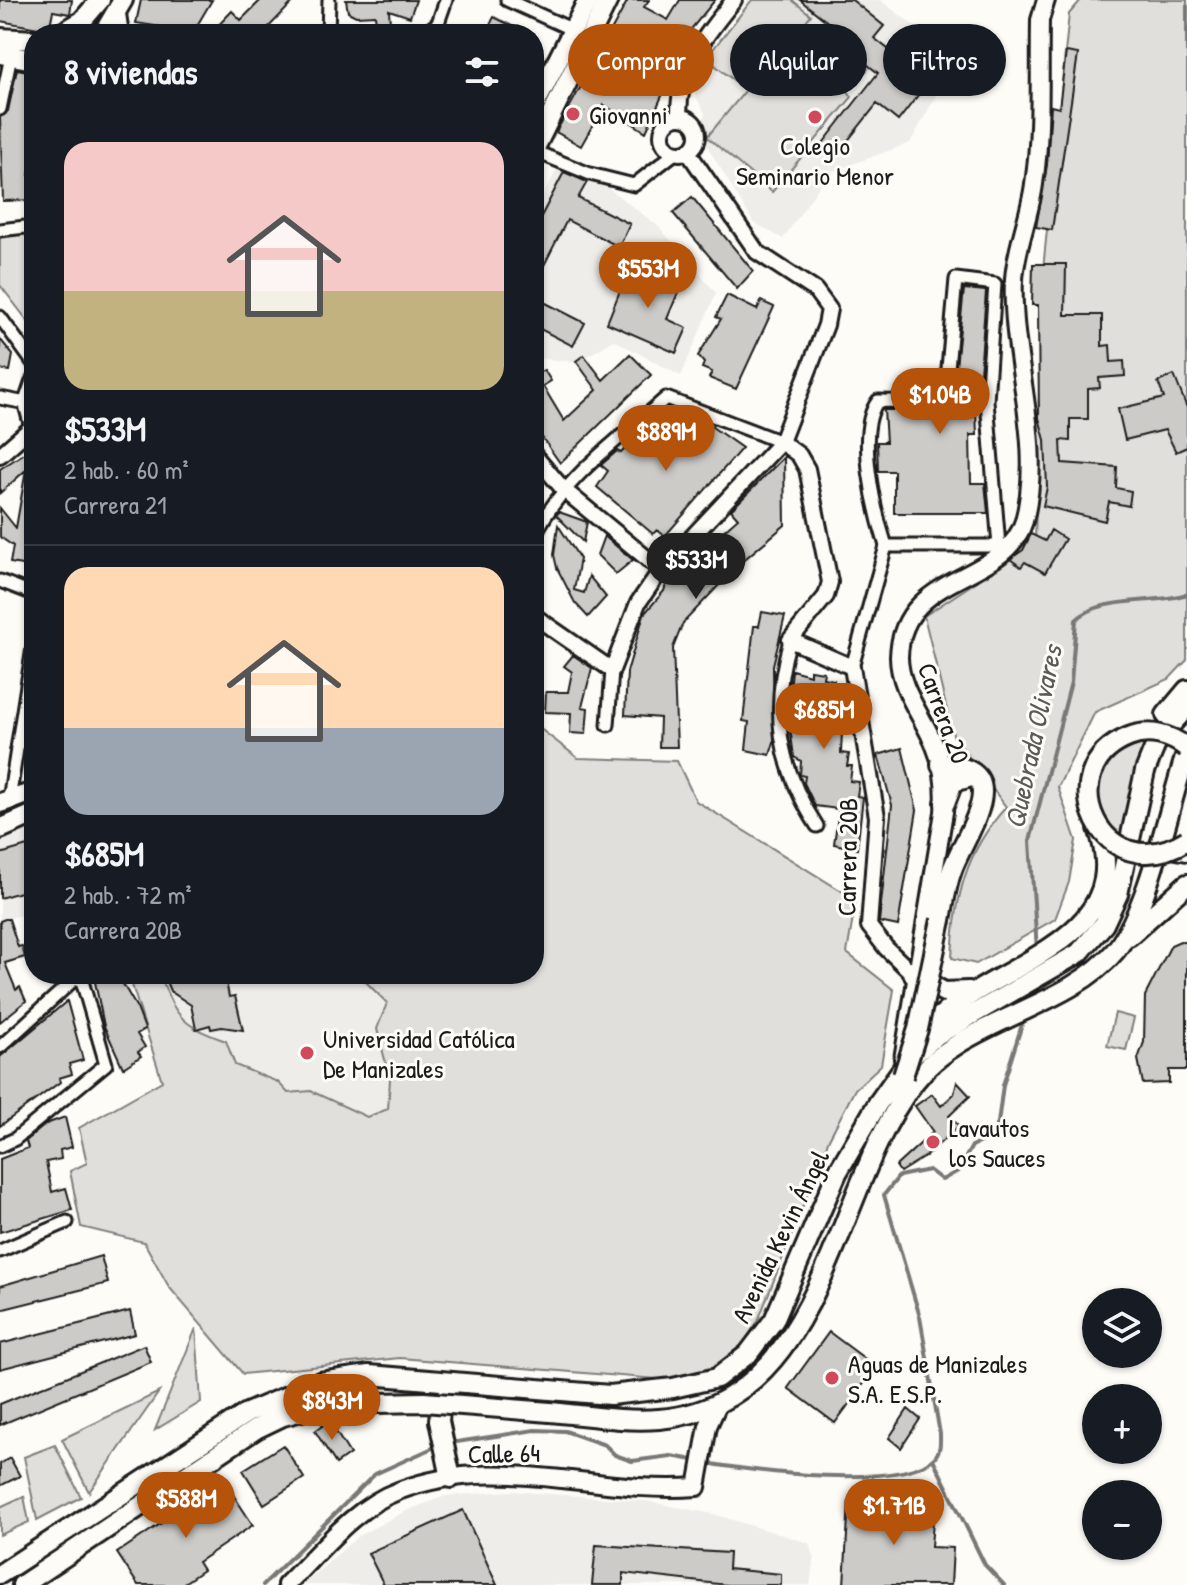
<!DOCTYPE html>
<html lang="es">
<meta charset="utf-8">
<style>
body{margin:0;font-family:"Patrick Hand",sans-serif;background:#20242c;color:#f1f3f6;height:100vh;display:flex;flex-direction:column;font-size:30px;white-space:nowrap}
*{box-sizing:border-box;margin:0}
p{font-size:26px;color:#9ea1a6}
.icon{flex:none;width:44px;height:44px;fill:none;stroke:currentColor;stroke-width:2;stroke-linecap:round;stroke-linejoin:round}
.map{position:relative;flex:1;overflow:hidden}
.panel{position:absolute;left:24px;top:24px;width:520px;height:960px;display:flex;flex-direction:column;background:#171b24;border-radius:32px;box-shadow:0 2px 6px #0004}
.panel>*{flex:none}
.hud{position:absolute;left:568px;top:24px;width:498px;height:72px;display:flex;gap:16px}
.controls{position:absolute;left:1082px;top:1288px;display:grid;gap:16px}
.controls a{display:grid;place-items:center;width:80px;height:80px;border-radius:50%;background:#171b24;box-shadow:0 2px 6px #0004;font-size:40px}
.price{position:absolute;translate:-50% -68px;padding:0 18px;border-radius:28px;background:#b45309;color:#fff;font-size:26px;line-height:52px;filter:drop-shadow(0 2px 4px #0008)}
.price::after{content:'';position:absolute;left:50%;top:48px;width:24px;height:18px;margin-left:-12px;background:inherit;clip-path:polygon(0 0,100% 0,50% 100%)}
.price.on{background:#222;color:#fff}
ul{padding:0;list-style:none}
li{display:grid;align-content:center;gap:16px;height:424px;padding:0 40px}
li+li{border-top:2px solid #363941}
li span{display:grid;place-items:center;height:248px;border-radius:24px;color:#555}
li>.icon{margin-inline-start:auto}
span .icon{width:144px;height:144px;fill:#fffc;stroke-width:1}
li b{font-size:34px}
h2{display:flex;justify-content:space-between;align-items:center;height:96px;padding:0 40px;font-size:34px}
.chip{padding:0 28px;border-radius:36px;background:#171b24;box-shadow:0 2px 6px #0004;font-size:28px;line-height:72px}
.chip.on{background:#b45309;color:#fff}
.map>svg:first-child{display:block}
.built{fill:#eeede9}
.green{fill:#e0dfdb;stroke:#7e7e7c;stroke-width:2}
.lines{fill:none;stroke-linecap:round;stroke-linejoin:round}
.stream{stroke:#797876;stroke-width:4}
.building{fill:#cccbc8;stroke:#1c1c1c;stroke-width:2}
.minor-casing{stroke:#1c1c1c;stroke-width:17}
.tertiary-casing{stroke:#1c1c1c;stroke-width:20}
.secondary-casing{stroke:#1c1c1c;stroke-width:22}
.primary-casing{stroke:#1c1c1c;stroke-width:24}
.minor{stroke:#fdfcf7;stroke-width:11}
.tertiary{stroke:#fdfcf7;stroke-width:14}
.secondary{stroke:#fdfcf7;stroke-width:16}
.primary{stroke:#fdfcf7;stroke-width:18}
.primary-bridge-casing{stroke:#1c1c1c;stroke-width:24;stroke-linecap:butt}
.primary-bridge{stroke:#fdfcf7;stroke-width:18}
.poi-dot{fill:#d1495b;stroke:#fdfcf7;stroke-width:3}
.labels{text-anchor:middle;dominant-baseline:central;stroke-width:6;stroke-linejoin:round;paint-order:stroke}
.poi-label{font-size:26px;fill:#1c1c1c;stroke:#fdfcf7;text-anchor:start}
.street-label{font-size:26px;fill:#1c1c1c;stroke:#fdfcf7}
.water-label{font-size:28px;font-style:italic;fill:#5a5a58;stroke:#fdfcf7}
</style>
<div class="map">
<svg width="1187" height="1585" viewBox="0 0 1187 1585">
<rect width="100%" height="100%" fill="#fdfcf7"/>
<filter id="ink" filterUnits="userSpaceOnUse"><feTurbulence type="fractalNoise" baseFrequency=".0125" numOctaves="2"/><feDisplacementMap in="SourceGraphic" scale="16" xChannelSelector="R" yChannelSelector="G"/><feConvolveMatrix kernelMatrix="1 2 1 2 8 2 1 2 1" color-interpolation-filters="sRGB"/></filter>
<g filter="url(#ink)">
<!-- built -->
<path class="built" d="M748 0H880L957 58 910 143 828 173 783 239 753 222 701 136 705 113 695 95 696 77Z
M559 165 595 178 659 227 716 293 681 376 614 340 578 362 534 358V214Z
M34 828V911L0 921V840Z
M128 974H358L387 1003 377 1029 390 1079 388 1110 367 1117 311 1091 288 1093 278 1082 235 1065 226 1042 201 1032 173 1012 161 978 132 985Z
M511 1491 645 1501 713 1514 809 1543 814 1558 810 1585H303L358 1536 406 1511 445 1496Z"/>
<!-- green -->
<path class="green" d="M752 0H792L811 15 788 43 831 78 797 46 817 23 868 69 848 91 852 97 772 192 707 137 746 90 706 58Z
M1081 0H1187V660L1169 679 1095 712 1058 787 1076 840 1069 882 1055 919 976 964 952 958C955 898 965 852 1006 807L953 735 924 616 1035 543 1042 279 1069 14Z
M34 228V329L0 285V232Z
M534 724 578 758 677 761 696 801 856 900 847 953 894 990 881 1065 855 1089 829 1139 758 1321 740 1348 708 1372 669 1380 400 1358 243 1374 169 1287 144 1242 81 1227 70 1171 87 1163 79 1128 162 1081 132 985 161 977C176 1019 184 1026 226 1041L235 1065 278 1082 288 1093 311 1091 367 1117 388 1109 390 1079 377 1029 387 1003 358 974H534Z
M1134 744H1147L1122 837C1097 825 1087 784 1108 762 1114 755 1126 750 1134 744Z
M1115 1013 1134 1018 1126 1050 1107 1046Z
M196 1328 201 1402 155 1430Z
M159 1392 89 1492 62 1439Z
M55 1445 81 1497 37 1520 24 1457Z
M24 1496 29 1522 0 1535V1507Z"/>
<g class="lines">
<!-- stream -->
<path class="stream" d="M1187 6V52
M1037 951 1030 841 1071 682 1076 620C1102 595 1153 605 1187 594
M450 1443 535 1430 565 1431 605 1445 615 1455 632 1461 671 1456 699 1461
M933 1459 985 1565 1004 1585
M707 1463C751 1471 903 1491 935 1457 941 1450 940 1442 940 1434L920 1317 884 1195 899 1176 929 1170 942 1180 958 1171 972 1146 991 1137 998 1123 1003 1085 1024 1018
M263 1585 375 1474 437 1446"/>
</g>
<!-- building -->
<path class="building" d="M0 0H72L70 14 53 11 49 30 0 21Z
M141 0H212L192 34H163L167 28 136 23Z
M261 0H295L262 34H210L232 11 241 20Z
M346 0H416L410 17 389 10 390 23 376 24 375 15 356 16 348 12Z
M628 0H649L644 7 668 20 680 0H715L692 28 646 132 604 105 581 146 556 132Z
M800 0H852L884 26 874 38 929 81 898 121 877 104 834 158 820 147 878 73 859 58 864 51Z
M494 17 528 34H485Z
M1066 52 1078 54 1052 230 1036 227 1047 165 1051 106 1059 108Z
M17 69 34 72V149L29 175H34V200L3 201 0 117 8 111Z
M564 172 587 182 578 198 630 224 619 247 567 220 534 285V230Z
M692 197 753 271 737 289 673 213Z
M1033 264H1066L1065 315H1102V346L1110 345 1111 362 1124 361 1125 376 1099 378 1100 388 1088 389V419H1070V441L1061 440 1062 463 1117 467 1116 488 1131 491 1129 506 1109 502 1105 521 1043 506 1047 487 1045 440 1039 418 1038 305H1032Z
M630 266 680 288 667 319 687 328 676 353 607 323Z
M964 289 986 291 979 388H975L977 435H970L971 483H985L988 513H894V471H878L877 442H886L884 410H945L952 406Z
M727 295 757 310 761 301 774 307 736 389 709 378 712 372 702 368 704 363 698 356 721 319 716 317Z
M534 297 585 323 573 346 534 326Z
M0 339 13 355 10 371 0 369Z
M630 354 651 375 560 463 534 426V372L536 374 544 370 551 381 543 386 564 421 597 390 576 361 584 355 603 380Z
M1174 375 1187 408V447L1176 452 1165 430 1125 440 1118 409 1164 398 1158 382Z
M657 417 691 440 705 422 742 448 665 536 657 530 653 534 597 487 608 471 601 465 617 451 621 453Z
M34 447V535L28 566 10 563 13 546 0 537V508L16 528 26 470 0 493V469Z
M784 457 785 525 739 564 683 623 673 648 677 747H659L660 718 625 715 627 672 644 614 664 591 669 576 691 554 694 557 738 518 731 510Z
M559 512 587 522 583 542 556 515Z
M558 525 580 559 574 590 584 593 589 576 606 597 588 617 575 603 557 568 554 555Z
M1051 530 1065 539 1045 573 1025 562 1021 567 1010 559 1023 550 1031 534 1045 541Z
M604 536 633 560 616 574 597 555Z
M762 612 785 616 773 665 774 742 770 755 746 750 749 722 743 721 754 626H759Z
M573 655 592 668 582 707 588 708 586 734 570 733 571 713 545 712 546 692H568L572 672 564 666Z
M792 670 810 675V670L824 672 823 678 834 680 833 686 839 687 843 710 841 753 849 754 847 766H852L850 781 859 782 857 796 863 797 857 849 834 844 839 809 815 806 804 783 805 776 800 775 801 761 794 757 788 713Z
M902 748 917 810 898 926 879 922 892 805 878 755Z
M34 844V888L0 898V854Z
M5 919H9L18 947 22 946 25 957 5 963 16 990 20 987 26 1001 0 1022V921Z
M1180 941 1187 943V1070H1169V1083L1143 1084 1138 1059 1144 1042 1145 996 1171 945Z
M104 974H117L137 1008 145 1029 137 1034 145 1047 138 1052 141 1056 123 1068 104 1026 95 982Z
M163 974H229L226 981 229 997 235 996 243 1030 222 1027 211 1029 210 1025 196 1029 191 1005 170 991Z
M67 1001 83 1060 69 1064 72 1074 59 1078 60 1082 0 1126V1057Z
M957 1082 970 1096 949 1116 959 1126 926 1156 900 1172 896 1166 933 1132 915 1106 932 1094 941 1106 954 1094Z
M65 1117 72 1147 60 1150 61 1159 46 1162 52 1192 66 1188 72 1210 0 1232V1159L28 1148 26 1141 46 1124Z
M101 1256 108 1283 0 1310V1286Z
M130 1311 135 1334 0 1369V1344Z
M829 1332 876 1367 835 1423 788 1388Z
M144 1345 151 1362 0 1425V1404Z
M908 1409 920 1419 901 1448 889 1438Z
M329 1421 350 1454 336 1464 315 1431Z
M283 1445 304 1478 264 1504 243 1470Z
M10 1458 20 1476 0 1486V1464Z
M224 1481 253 1525 198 1562 203 1570 181 1585H138L117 1553Z
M849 1501 934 1506 931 1547 953 1548 951 1585H844Z
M463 1510 497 1585H384L368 1553Z
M596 1545 729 1553 728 1569 781 1574V1585H727L623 1573V1585H592Z"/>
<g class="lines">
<!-- minor casing -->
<g class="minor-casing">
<path id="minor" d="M507 0 573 30
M328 34 329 0
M424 34 438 23 446 0
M0 109 11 56
M534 151 590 174 634 185 675 153
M0 230 34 226
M956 279 995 284 987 401 999 546H886C875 512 855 431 878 401L945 402Z
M0 317 34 364
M0 398 26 403
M534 537C560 480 620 439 666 398L781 442
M0 581 34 594
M790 640C770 709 778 766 817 826
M852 667 886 546
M608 725 612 670
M9 800 34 641
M0 1047 80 974 106 1064 15 1139 0 1146
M0 1251 67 1222"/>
</g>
<!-- tertiary casing -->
<g class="tertiary-casing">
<path id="tertiary" d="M117 7 121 34
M662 135a18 18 0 1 1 36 0a18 18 0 1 1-36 0Z
M679 117C678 68 704 37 734 0
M34 380 26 403 34 432
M781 442 799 455 807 469 830 582 826 596 790 640 852 667 877 817 869 926 886 948 914 975
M0 455 31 428
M534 455 564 490 661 570
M534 616 612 670 638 603 661 570 781 442 826 325 829 309 815 290 757 252 688 152
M1171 850 1187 853"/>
</g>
<!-- secondary casing -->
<g class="secondary-casing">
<path id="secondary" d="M903 1059 944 812C946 790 944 767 935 746 924 718 899 689 899 657 901 571 1006 584 1024 521 1045 442 1010 359 1014 279 1016 247 1030 216 1034 184 1042 130 1039 74 1040 20L1046 0
M286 1585C319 1553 354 1507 398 1491 499 1452 595 1495 697 1487L708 1426 719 1402"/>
</g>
<!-- primary casing -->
<g class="primary-casing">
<path id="primary" d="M60 34 82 21 100 0
M103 34 123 0
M0 38 34 40
M0 54 34 60
M534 107 588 0
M534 150 608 0
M1166 715 1187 690
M0 803 34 792
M945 803 953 782 975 776
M0 829 34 814
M941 920C944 904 946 886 952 870 964 835 1019 766 941 765
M1129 936 1187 884
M914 975 944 992 969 991
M918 1040C971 964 1142 951 1098 828
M449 1395 441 1401 439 1421 451 1478
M550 1412C586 1415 623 1422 659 1419 827 1405 831 1188 915 1081 963 1019 1068 1009 1116 950 1149 908 1169 805 1187 751
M0 1574 247 1413 320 1382 369 1375 610 1395 673 1388 717 1378 748 1354 774 1320 837 1173 878 1103 910 1058 937 1035 1079 953 1104 924 1118 894 1145 771 1158 739 1187 707
M22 1585 256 1429 283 1416 328 1404"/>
</g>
<!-- minor -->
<use href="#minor" class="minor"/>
<!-- tertiary -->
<use href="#tertiary" class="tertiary"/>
<!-- secondary -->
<use href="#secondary" class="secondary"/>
<!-- primary -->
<use href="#primary" class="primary"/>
<!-- primary-bridge casing -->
<g class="primary-bridge-casing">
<path id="primary-bridge" d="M1187 748C1171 735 1149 729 1129 737 1047 769 1102 893 1187 840
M903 1076 918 1029 941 920
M328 1404 424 1402 550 1412"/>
</g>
<!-- primary-bridge -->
<use href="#primary-bridge" class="primary-bridge"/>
</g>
</g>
<!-- markers -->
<g class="poi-dot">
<circle cx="573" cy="114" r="8"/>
<circle cx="815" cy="117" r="8"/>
<circle cx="307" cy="1053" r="8"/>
<circle cx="933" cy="1142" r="8"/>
<circle cx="832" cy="1378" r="8"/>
</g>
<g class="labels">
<!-- poi labels -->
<g class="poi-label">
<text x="589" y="114">Giovanni</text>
<text x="815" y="145" text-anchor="middle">Colegio<tspan x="815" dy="30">Seminario Menor</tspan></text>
<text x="323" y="1038">Universidad Católica<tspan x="323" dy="30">De Manizales</tspan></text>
<text x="949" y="1127">Lavautos<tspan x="949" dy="30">los Sauces</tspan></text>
<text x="848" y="1363">Aguas de Manizales<tspan x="848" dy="30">S.A. E.S.P.</tspan></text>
</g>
<!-- street labels -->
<g class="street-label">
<text transform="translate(944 713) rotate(70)">Carrera 20</text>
<text transform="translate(847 857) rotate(-89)">Carrera 20B</text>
<text transform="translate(780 1236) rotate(-64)">Avenida Kevin Ángel</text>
<text transform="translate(504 1453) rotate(-1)">Calle 64</text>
</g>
<!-- water labels -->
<g class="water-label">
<text transform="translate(1033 737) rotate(-78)">Quebrada Olivares</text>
</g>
</g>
</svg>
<div class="controls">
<a><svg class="icon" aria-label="layers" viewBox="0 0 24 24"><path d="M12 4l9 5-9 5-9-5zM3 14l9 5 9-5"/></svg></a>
<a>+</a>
<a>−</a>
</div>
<b class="price" style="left:648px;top:310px">$553M</b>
<b class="price" style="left:940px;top:436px">$1.04B</b>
<b class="price" style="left:666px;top:473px">$889M</b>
<b class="price on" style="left:696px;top:601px">$533M</b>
<b class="price" style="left:824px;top:751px">$685M</b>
<b class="price" style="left:332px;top:1442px">$843M</b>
<b class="price" style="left:186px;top:1540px">$588M</b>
<b class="price" style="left:894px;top:1547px">$1.71B</b>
<div class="hud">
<a class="chip on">Comprar</a>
<a class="chip">Alquilar</a>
<a class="chip">Filtros</a>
</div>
<section class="panel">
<h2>8 viviendas<svg class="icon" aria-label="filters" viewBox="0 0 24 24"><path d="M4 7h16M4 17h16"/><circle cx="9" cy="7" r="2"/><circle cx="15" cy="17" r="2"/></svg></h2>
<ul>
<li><span style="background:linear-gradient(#f6c9c9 60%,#c2b280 0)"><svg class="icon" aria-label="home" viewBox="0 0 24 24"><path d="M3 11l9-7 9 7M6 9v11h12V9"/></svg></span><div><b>$533M</b><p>2 hab. · 60 m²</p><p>Carrera 21</p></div></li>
<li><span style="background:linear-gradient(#ffd9b3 65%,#9aa5b1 0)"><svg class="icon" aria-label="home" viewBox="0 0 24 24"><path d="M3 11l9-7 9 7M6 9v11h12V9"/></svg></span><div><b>$685M</b><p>2 hab. · 72 m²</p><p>Carrera 20B</p></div></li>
</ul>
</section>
</div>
